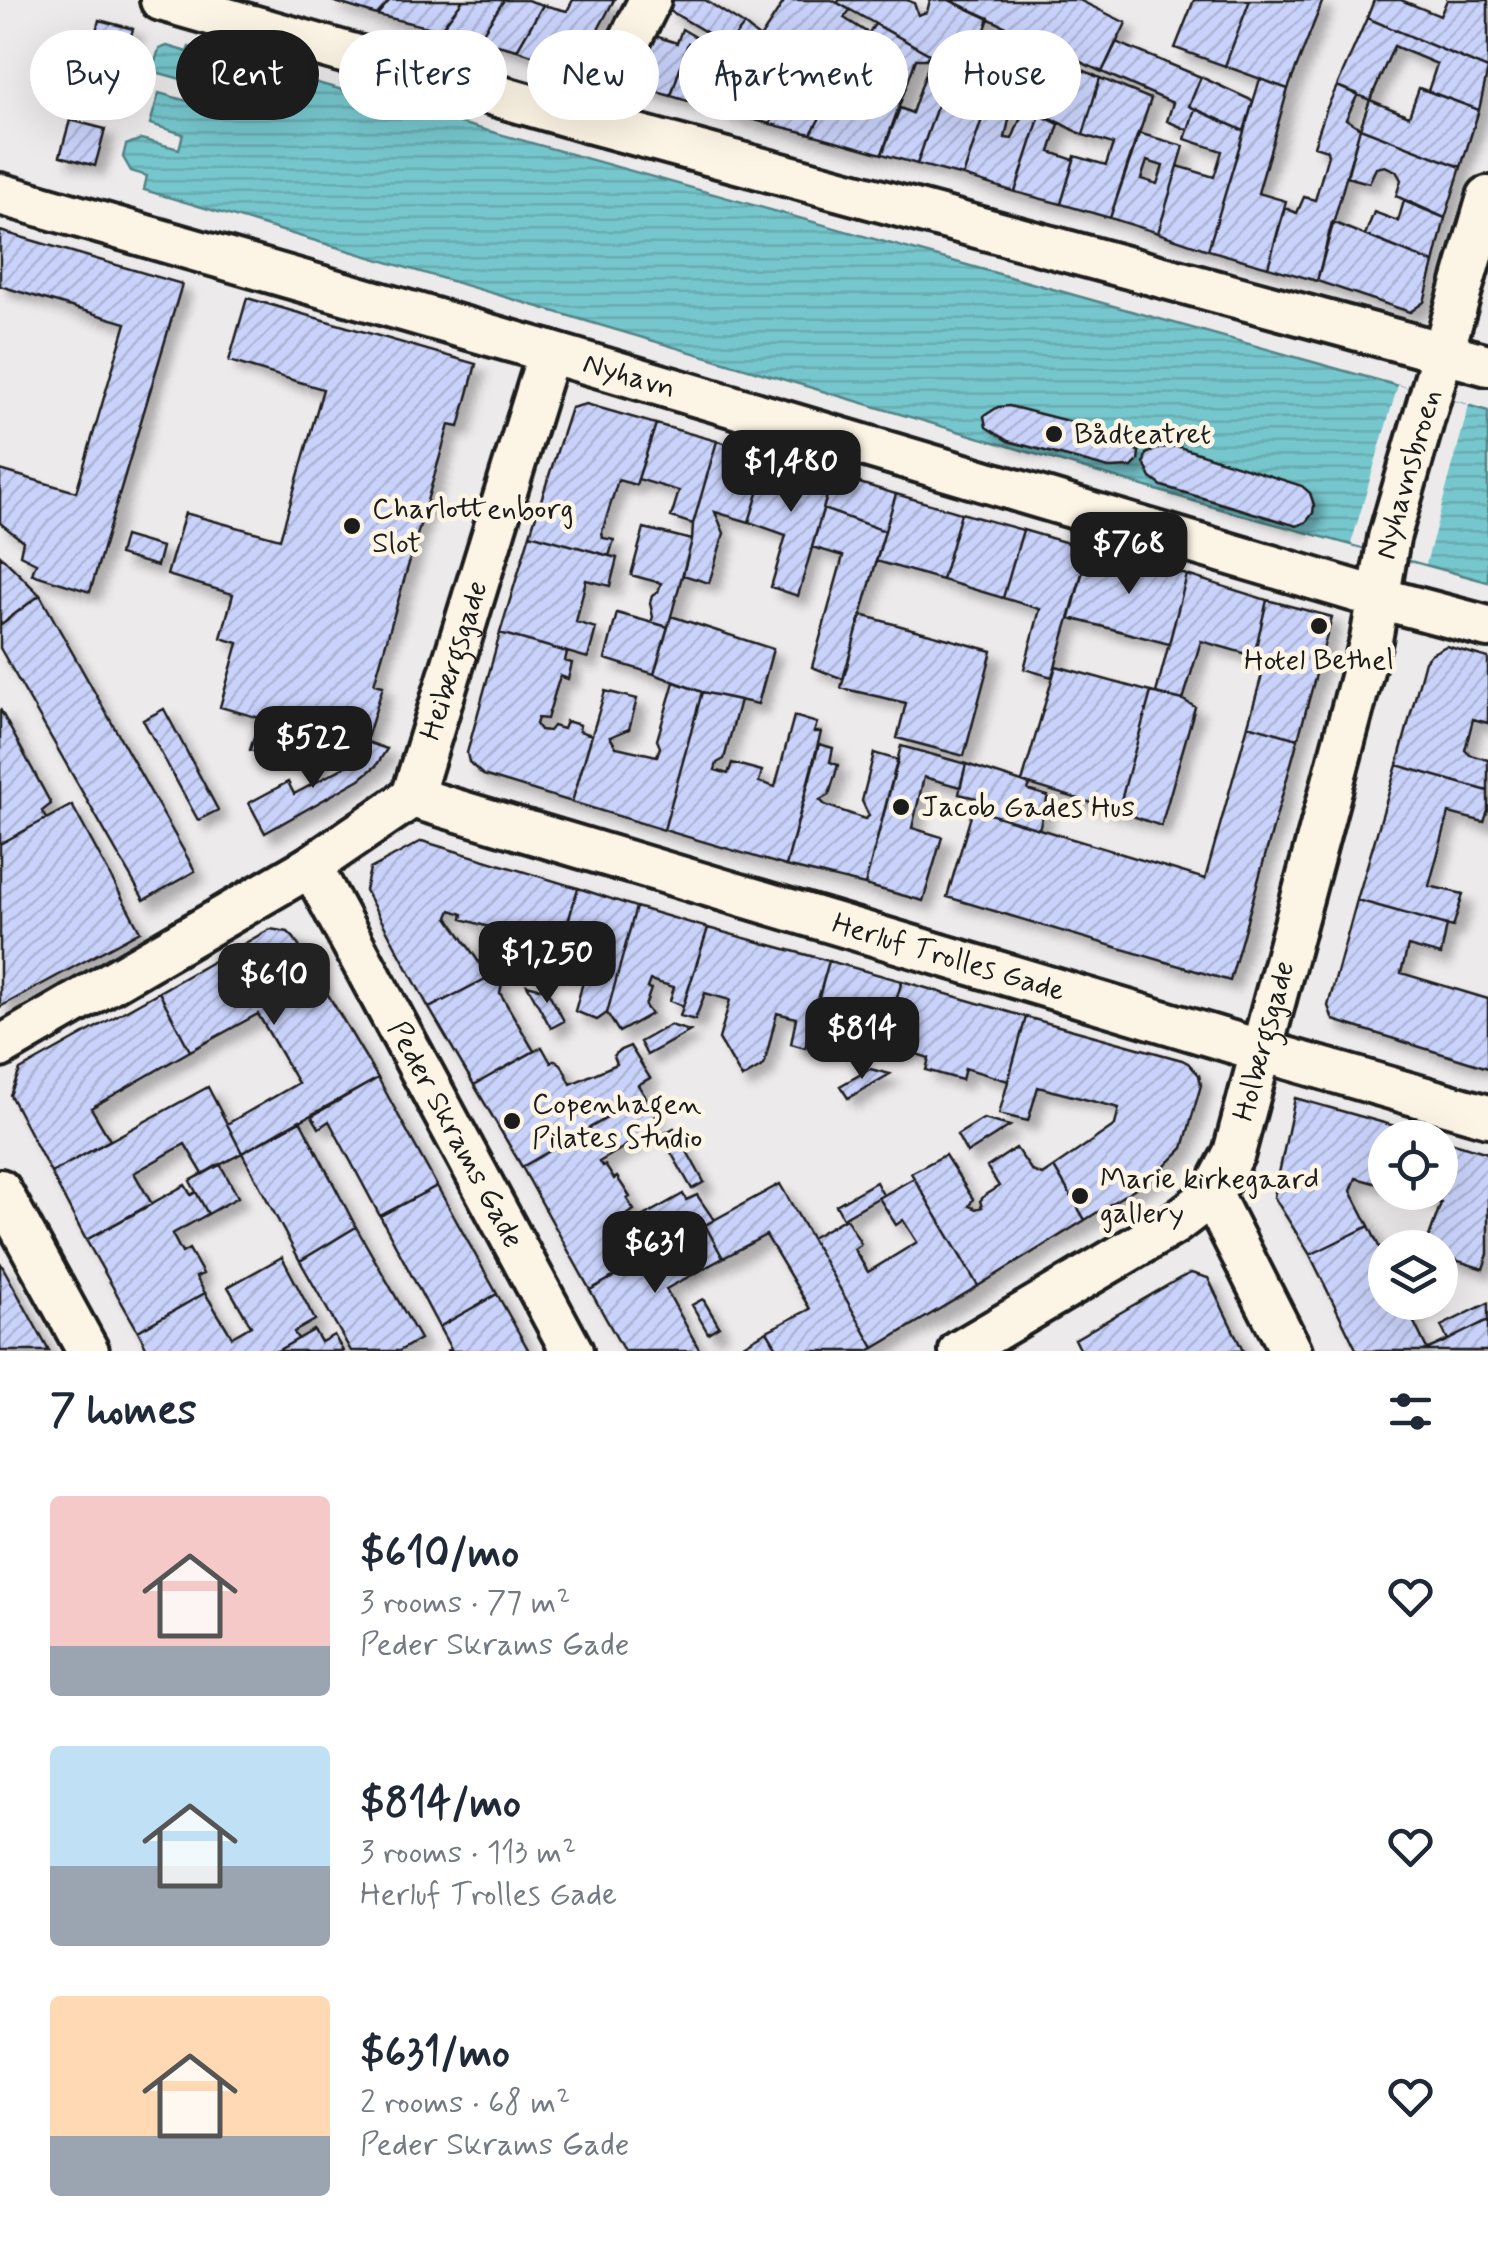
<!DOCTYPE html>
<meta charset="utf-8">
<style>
body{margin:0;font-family:Mynerve,sans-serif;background:#f2f2f3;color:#1f2937;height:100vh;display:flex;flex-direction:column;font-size:38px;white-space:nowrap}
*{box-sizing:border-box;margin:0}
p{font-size:32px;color:#747a83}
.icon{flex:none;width:55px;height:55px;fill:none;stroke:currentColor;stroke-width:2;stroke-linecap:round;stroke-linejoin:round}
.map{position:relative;height:1351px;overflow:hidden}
.panel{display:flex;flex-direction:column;background:#fff;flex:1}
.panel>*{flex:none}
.top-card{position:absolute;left:30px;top:30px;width:1430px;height:90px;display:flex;gap:20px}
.buttons{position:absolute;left:1368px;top:1120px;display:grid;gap:20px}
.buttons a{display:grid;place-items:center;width:90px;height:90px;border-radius:50%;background:#fff;box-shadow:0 10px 40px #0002;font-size:50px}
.price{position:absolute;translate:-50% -85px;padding:0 22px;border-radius:20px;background:#1c1c1c;color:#fff;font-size:32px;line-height:65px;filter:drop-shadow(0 2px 5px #0008)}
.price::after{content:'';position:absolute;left:50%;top:60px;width:30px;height:22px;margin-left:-15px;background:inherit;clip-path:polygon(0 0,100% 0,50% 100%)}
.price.on{background:#222;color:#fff}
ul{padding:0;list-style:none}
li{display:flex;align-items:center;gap:30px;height:250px;padding:0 50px}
li span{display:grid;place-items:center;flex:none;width:280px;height:200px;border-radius:10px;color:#555}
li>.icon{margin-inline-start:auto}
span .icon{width:120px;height:120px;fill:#fffc;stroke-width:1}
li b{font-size:42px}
h2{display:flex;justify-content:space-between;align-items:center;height:120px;padding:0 50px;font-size:42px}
.pill{padding:0 35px;border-radius:45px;background:#fff;box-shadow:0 10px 40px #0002;font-size:35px;line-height:90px}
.pill.on{background:#1c1c1c;color:#fff}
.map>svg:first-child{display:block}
.water{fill:url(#water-rules);stroke:#528386;stroke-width:2.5}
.pier{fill:#edeaeb}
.building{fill:url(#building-hatch);stroke:#1c1c1c;stroke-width:2.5;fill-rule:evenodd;filter:url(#shadow)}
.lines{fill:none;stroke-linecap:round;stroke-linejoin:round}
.street-casing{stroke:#1c1c1c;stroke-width:48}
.street{stroke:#fcf5e5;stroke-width:40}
.poi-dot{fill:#1c1c1c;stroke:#fcf5e5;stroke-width:4}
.labels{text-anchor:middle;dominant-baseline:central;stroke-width:9;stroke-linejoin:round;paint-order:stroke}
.street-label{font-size:30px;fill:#1c1c1c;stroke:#fcf5e5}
.poi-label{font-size:30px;fill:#1c1c1c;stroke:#fcf5e5;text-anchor:start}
</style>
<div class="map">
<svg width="1488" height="1351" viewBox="0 0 1488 1351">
<defs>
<pattern id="water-rules" width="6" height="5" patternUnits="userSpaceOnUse" patternTransform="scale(2.5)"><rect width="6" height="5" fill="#76c7cd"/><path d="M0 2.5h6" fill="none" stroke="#66aaaf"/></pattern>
<pattern id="building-hatch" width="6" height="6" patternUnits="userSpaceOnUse" patternTransform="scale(2.5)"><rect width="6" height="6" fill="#c9d2fa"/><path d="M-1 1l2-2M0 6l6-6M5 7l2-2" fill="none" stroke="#acb4d6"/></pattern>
<filter id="shadow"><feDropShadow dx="9" dy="9" stdDeviation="5" flood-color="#0004"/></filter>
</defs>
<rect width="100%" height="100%" fill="#edeaeb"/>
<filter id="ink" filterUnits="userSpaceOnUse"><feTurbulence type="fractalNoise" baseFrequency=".01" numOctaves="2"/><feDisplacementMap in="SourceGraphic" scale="20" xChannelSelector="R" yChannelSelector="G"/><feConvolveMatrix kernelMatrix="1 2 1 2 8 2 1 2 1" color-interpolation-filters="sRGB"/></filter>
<g filter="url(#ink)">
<!-- water -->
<path class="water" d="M167 46 187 52 189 47 1488 411V582L1234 513 144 190 147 176 131 171 123 157 126 145 141 139 179 149 183 134 150 124 159 93 194 103 199 84 159 73 154 65 159 49Z"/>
<!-- pier -->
<path class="pier" d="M1398 385 1469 405 1426 564 1351 544Z"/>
<!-- building -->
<path class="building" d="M329 0H390L377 15Z
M390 0H463L440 30 377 15Z
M463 0H504L478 40 440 30Z
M504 0H527L543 5 517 50 478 40Z
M573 0H614L576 70 517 50 543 5 567 11Z
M673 0H705L744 25 728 45 667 9Z
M785 0H832L850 10 844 18 868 33 847 68 826 59 813 75 782 56 760 38Z
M839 0H907L914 3 918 15 927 12 930 0H949L989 18 972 67 951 66 838 3Z
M949 0H1079L1126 23 1102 72Z
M1194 0H1250L1225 66 1175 48Z
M1250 0H1323L1288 89 1225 66Z
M1374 0H1401L1440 16 1447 0H1488V69L1367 18Z
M1367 18 1488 69 1479 110 1428 91 1437 64 1394 46 1370 100 1337 86Z
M99 20 133 29 123 66 89 57Z
M875 24 929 54 926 59H916L882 154 811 134 836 89 873 103 880 88 875 85 885 53 863 41Z
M744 25 782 56 772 69 792 76 770 124 724 112 734 80 711 73 717 59Z
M682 29 699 39 696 46 688 43 671 96 627 84 652 35 677 43Z
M1116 42 1201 77 1189 106 1195 109 1188 130 1167 121 1173 103 1102 72Z
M688 43 703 47 717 59 711 73 734 80 724 112 671 96Z
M932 55 951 66 917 164 882 154 900 108 912 113Z
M837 64 847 68 811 134 770 124 799 66 813 75 806 88 818 93Z
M1070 64 1100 78 1083 135 1026 105 1033 91 1056 103Z
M951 66 972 67 982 71 974 94 989 98 963 176 917 164Z
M1201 77 1253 101 1244 131 1189 106Z
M1100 78 1151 99 1110 218 1061 204 1075 156 1106 165 1113 144 1083 135Z
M1260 79 1288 89 1258 193 1286 201 1268 267 1208 250Z
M1337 86 1358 94 1346 119 1360 128 1317 281 1268 267 1285 208 1297 213 1304 197 1315 200 1328 155 1327 150 1314 146 1326 110Z
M1419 88 1479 110 1461 167 1360 128 1370 100 1409 116Z
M992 89 1014 97 1005 138 1012 139 1026 105 1040 115 1015 192 963 176Z
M1195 109 1244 131 1208 250 1158 233 1178 166 1214 177 1222 151 1185 139Z
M1040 115 1059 124 1050 152 1074 160 1061 204 1015 192Z
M70 120 105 129 95 166 60 156Z
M1360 128 1461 167 1445 218 1396 196 1401 180 1396 171 1385 166 1376 168 1369 183 1347 177Z
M1138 133 1184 146 1158 233 1110 218ZM1147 161 1163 166 1157 184 1141 179Z
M1404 201 1445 218 1434 263 1365 235 1374 212 1398 221Z
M1332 222 1434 263 1424 302 1410 312 1317 281Z
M0 231 182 284 90 592 32 574 36 563 20 555 23 541 0 523V470L76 492 126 323 0 286Z
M247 298 476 364 459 427 449 425 374 684 383 686 364 748 326 737 316 770 250 750 260 718 220 707 238 643 221 638 233 594 167 575 185 513 280 539 323 389 229 361Z
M586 404 656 424 636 485 618 480 602 532 603 538 614 540 609 556 530 534 571 408Z
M1009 406 1107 431 1139 452 1138 461 1132 467 1109 468 1008 441 986 427 984 416 998 407Z
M656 424 717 441 693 524 671 517 679 491 638 479Z
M717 441 770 455 749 522 715 512 724 533 709 583 683 575 692 540 693 524Z
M1176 446 1302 486 1310 493 1314 505 1313 513 1306 522 1297 526 1162 486 1151 478 1144 463 1146 454 1159 448Z
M770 455 833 475 798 596 771 587 786 535 749 522Z
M833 475 896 494 885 531 823 509Z
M896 494 961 513 942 580 876 561Z
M823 509 885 531 843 679 812 667 843 556 812 547Z
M961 513 1023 530 1003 598 942 580Z
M644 528 692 540 668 627 651 622 653 617 650 603 652 596 658 592 661 583 631 575Z
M1023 530 1089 549 1052 677 1024 669 1040 609 1003 598Z
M530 534 617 558 610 586 586 580 576 622 596 628 588 658 500 633Z
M124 536 162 547 157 566 119 555Z
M1089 549 1187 575 1169 644 1070 618Z
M0 555 40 595 0 625Z
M1187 575 1267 600 1254 656 1201 641 1183 700 1156 693Z
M40 595 195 871 144 900 0 648V625Z
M1267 600 1332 617 1298 739 1248 725 1266 660 1254 656Z
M617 613 668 627 654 674 605 659Z
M861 615 992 651 964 756 897 738 906 703 841 688Z
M671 616 773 649 758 704 702 692 654 674Z
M500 633 567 652 565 661 572 663 568 679 560 676 547 719 538 718 536 724 540 730 549 731 553 726 563 729 566 721 580 725 579 731 592 735 572 802 483 775 469 762 467 753Z
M1446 646 1488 658V723L1473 719 1465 750 1470 755 1488 760V791L1397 765 1425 661 1431 654Z
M1056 666 1151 692 1118 811 1022 782Z
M674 682 702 692 664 830 572 802 605 691 637 699 629 729 610 737 616 747 657 756 660 747 657 740Z
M702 692 740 700 724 759 717 763 715 770 728 774 732 763 762 771 759 782 775 787 794 716 817 723 814 732H821L786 866 664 830Z
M1151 692 1183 700 1195 707 1161 826 1118 811Z
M0 709 51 804 42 811 46 819 0 844Z
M164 709 218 810 198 820 143 720Z
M1248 725 1298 739 1230 981 947 897 973 809 1205 879Z
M367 742 387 749 376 766 360 779 265 833 249 803 288 782 294 794 348 765 363 751Z
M819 744 833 748 830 762 838 765 829 795 820 800 825 805 865 819 869 816 862 801 874 753 898 760 865 885 786 866Z
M901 746 966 764 960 787 924 777 912 828 942 837 923 901 865 885Z
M966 764 1022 782 1030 785 1028 790 1048 796 1039 829 973 809 976 798 959 794Z
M1397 765 1488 791V811L1484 822 1449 813 1429 886 1463 894 1453 927 1357 900Z
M72 805 140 931 0 1007V844Z
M422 841 578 888 560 949 541 942 530 951 526 963 514 959 518 947 521 949 523 945 522 937 462 919 463 914 451 910 448 917 489 977 429 1008 365 890 370 869Z
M578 888 636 907 607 1013 597 1020 575 1011 590 957 560 949Z
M1357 900 1447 925 1441 955 1408 946 1401 973 1488 999V1068L1333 1020 1328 1006Z
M636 907 708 928 683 1006 670 1001 674 987 650 980 647 988 651 989 645 1006 651 1014 619 1032 607 1013Z
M708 928 829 961 805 1048 791 1044 796 1018 777 1013 764 1065 742 1078 719 1039 730 1000 705 993 695 1020 680 1016Z
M270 929 288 932 294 938 378 1078 242 1153 227 1124 298 1083 258 1014 190 1051 159 992Z
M829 961 902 981 882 1047 826 1029 821 1042 807 1038Z
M489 977 497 979 502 984 500 993 534 1051 474 1085 429 1008Z
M902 981 1026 1017 1008 1081 965 1068 962 1080 926 1070 929 1058 883 1043Z
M527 985 547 990 564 1021 551 1028Z
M159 992 190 1051 91 1108 110 1140 51 1173 10 1095 20 1070Z
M1026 1017 1182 1060 1188 1063 1199 1075 1201 1085 1183 1148 1156 1175 1085 1220 1054 1167 1115 1125 1119 1108 1038 1087 1028 1121 999 1114Z
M670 1025 690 1031 647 1055 640 1042Z
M630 1046 650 1078 638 1085 645 1096 522 1167 474 1085 542 1047 551 1063 555 1060 561 1064 571 1084 617 1064 614 1056 618 1051Z
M870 1069 890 1074 848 1098 840 1086Z
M378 1078 437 1186 380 1216 329 1121 319 1128 312 1116Z
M208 1087 242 1153 203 1174 185 1144 134 1173 152 1204 86 1240 51 1173Z
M645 1096 658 1115 644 1125 649 1132 599 1162 603 1166 605 1165 614 1179 617 1177 630 1197 627 1199 634 1210 624 1216 631 1227 639 1223 636 1220 683 1194 686 1200 697 1195 714 1220 590 1290 522 1167Z
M1295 1098 1427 1135V1138H1385V1186L1356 1178 1351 1191 1369 1226 1310 1255 1274 1197Z
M983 1119 1010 1126 967 1153 957 1135Z
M300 1120 356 1227 300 1261 242 1153Z
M674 1128 704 1182 692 1189 661 1135Z
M1440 1139 1488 1153V1254L1483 1269 1440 1255V1248H1425L1441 1203 1411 1194 1440 1192Z
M1016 1148 1032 1171 1042 1175 1054 1167 1085 1220 978 1286 911 1173 945 1155 973 1199 969 1206 976 1209 982 1207 980 1201 985 1195 999 1186 987 1167Z
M220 1164 238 1197 208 1214 190 1181Z
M914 1178 978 1286 874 1348 811 1238 846 1218 861 1244 854 1249 868 1272 917 1242 903 1220 896 1225 879 1198Z
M876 1182 883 1195 843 1218 836 1205Z
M780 1184 874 1348 868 1351H779L767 1331 810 1309 766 1235 723 1258 705 1225Z
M185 1185 191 1195 196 1192 208 1214 172 1234 182 1253 189 1249 203 1274 196 1277 205 1293 138 1331 86 1240Z
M437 1186 497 1294 439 1327 380 1216Z
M705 1225 723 1258 666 1289 700 1351H624L590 1290Z
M1369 1226 1385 1259V1302H1434L1410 1314 1427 1349 1424 1351H1357L1310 1255Z
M356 1227 420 1339 399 1351H351L300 1261Z
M282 1257 315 1320 294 1332 298 1339 277 1351H148L138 1331 205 1293 232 1337 251 1326 228 1287Z
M0 1262 49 1351H0Z
M1191 1273 1208 1278 1243 1351H1081L1075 1339 1180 1278Z
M497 1294 529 1351H446L451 1349 439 1327Z
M703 1299 719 1326 708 1333 692 1305Z
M1488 1303V1320L1448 1340 1441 1326Z
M1488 1320V1351H1424L1448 1340Z
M314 1330 321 1342 334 1335 343 1351H277Z
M767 1331 779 1351H733Z"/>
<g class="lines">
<!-- street casing -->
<g class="street-casing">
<g id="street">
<path d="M161 0 589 122 1488 365"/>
<path d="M589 122 650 0"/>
<path id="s1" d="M0 194 549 352 1379 598 1488 627"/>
<path id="s2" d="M412 797 1262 1051 1488 1116"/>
<path id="s3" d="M311 866 572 1351"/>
<path id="s4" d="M0 1047 311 866 412 797 549 352"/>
<path d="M0 1190 88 1351"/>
<path d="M1212 1195 1291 1351"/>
<path id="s5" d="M960 1351 1174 1224 1212 1195 1234 1153 1371 640 1389 538 1488 197"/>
</g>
</g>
<!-- street -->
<use href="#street" class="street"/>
</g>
</g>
<!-- markers -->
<g class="poi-dot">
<circle cx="1054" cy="434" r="10"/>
<circle cx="352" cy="526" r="10"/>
<circle cx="1319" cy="626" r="10"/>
<circle cx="901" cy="807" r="10"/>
<circle cx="512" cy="1121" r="10"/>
<circle cx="1080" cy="1196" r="10"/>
</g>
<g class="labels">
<!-- street labels -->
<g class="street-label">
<text stroke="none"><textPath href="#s1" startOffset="655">Nyhavn</textPath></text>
<text stroke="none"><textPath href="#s5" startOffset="1045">Nyhavnsbroen</textPath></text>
<text stroke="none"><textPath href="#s4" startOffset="625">Heibergsgade</textPath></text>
<text stroke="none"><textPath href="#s2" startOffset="560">Herluf Trolles Gade</textPath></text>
<text stroke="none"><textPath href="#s5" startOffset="460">Holbergsgade</textPath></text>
<text stroke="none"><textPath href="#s3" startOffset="305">Peder Skrams Gade</textPath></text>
</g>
<!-- poi labels -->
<g class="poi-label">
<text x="1074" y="434">Bådteatret</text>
<text x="372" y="509">Charlottenborg<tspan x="372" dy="34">Slot</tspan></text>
<text x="1319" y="660" text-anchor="middle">Hotel Bethel</text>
<text x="921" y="807">Jacob Gades Hus</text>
<text x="532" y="1104">Copenhagen<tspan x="532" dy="34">Pilates Studio</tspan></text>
<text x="1100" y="1179">Marie kirkegaard<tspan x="1100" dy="34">gallery</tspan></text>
</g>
</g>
</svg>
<div class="buttons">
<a><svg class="icon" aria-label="locate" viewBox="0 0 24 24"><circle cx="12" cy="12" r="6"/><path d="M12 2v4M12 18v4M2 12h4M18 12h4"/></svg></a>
<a><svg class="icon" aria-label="layers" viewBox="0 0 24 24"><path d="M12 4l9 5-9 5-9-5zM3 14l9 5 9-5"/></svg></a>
</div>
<b class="price" style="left:791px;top:515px">$1,480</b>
<b class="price" style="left:1129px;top:597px">$768</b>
<b class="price" style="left:313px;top:791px">$522</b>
<b class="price" style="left:547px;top:1006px">$1,250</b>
<b class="price on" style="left:274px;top:1028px">$610</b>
<b class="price" style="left:862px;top:1082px">$814</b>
<b class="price" style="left:655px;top:1296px">$631</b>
<div class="top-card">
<a class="pill">Buy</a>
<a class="pill on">Rent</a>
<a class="pill">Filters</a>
<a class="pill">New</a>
<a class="pill">Apartment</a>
<a class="pill">House</a>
</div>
</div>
<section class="panel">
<h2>7 homes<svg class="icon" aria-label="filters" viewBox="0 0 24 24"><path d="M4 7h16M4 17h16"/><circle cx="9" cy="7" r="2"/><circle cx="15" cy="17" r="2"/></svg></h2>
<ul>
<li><span style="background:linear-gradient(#f6c9c9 75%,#9aa5b1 0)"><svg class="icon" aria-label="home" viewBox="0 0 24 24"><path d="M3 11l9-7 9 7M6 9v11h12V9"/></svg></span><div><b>$610/mo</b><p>3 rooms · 77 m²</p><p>Peder Skrams Gade</p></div><svg class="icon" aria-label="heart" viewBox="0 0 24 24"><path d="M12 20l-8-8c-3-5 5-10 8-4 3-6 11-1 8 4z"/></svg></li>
<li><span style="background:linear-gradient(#bfe0f5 60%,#9aa5b1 0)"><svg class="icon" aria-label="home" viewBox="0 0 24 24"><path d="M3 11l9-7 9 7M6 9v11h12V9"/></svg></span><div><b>$814/mo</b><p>3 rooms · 113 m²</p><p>Herluf Trolles Gade</p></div><svg class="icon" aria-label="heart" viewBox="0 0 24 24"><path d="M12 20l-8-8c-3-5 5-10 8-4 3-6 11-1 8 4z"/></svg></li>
<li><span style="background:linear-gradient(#ffd9b3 70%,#9aa5b1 0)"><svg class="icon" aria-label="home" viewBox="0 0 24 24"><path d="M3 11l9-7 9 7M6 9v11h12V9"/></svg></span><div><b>$631/mo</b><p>2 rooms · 68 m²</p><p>Peder Skrams Gade</p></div><svg class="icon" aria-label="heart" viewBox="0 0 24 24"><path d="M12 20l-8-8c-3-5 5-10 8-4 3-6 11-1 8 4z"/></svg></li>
</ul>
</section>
